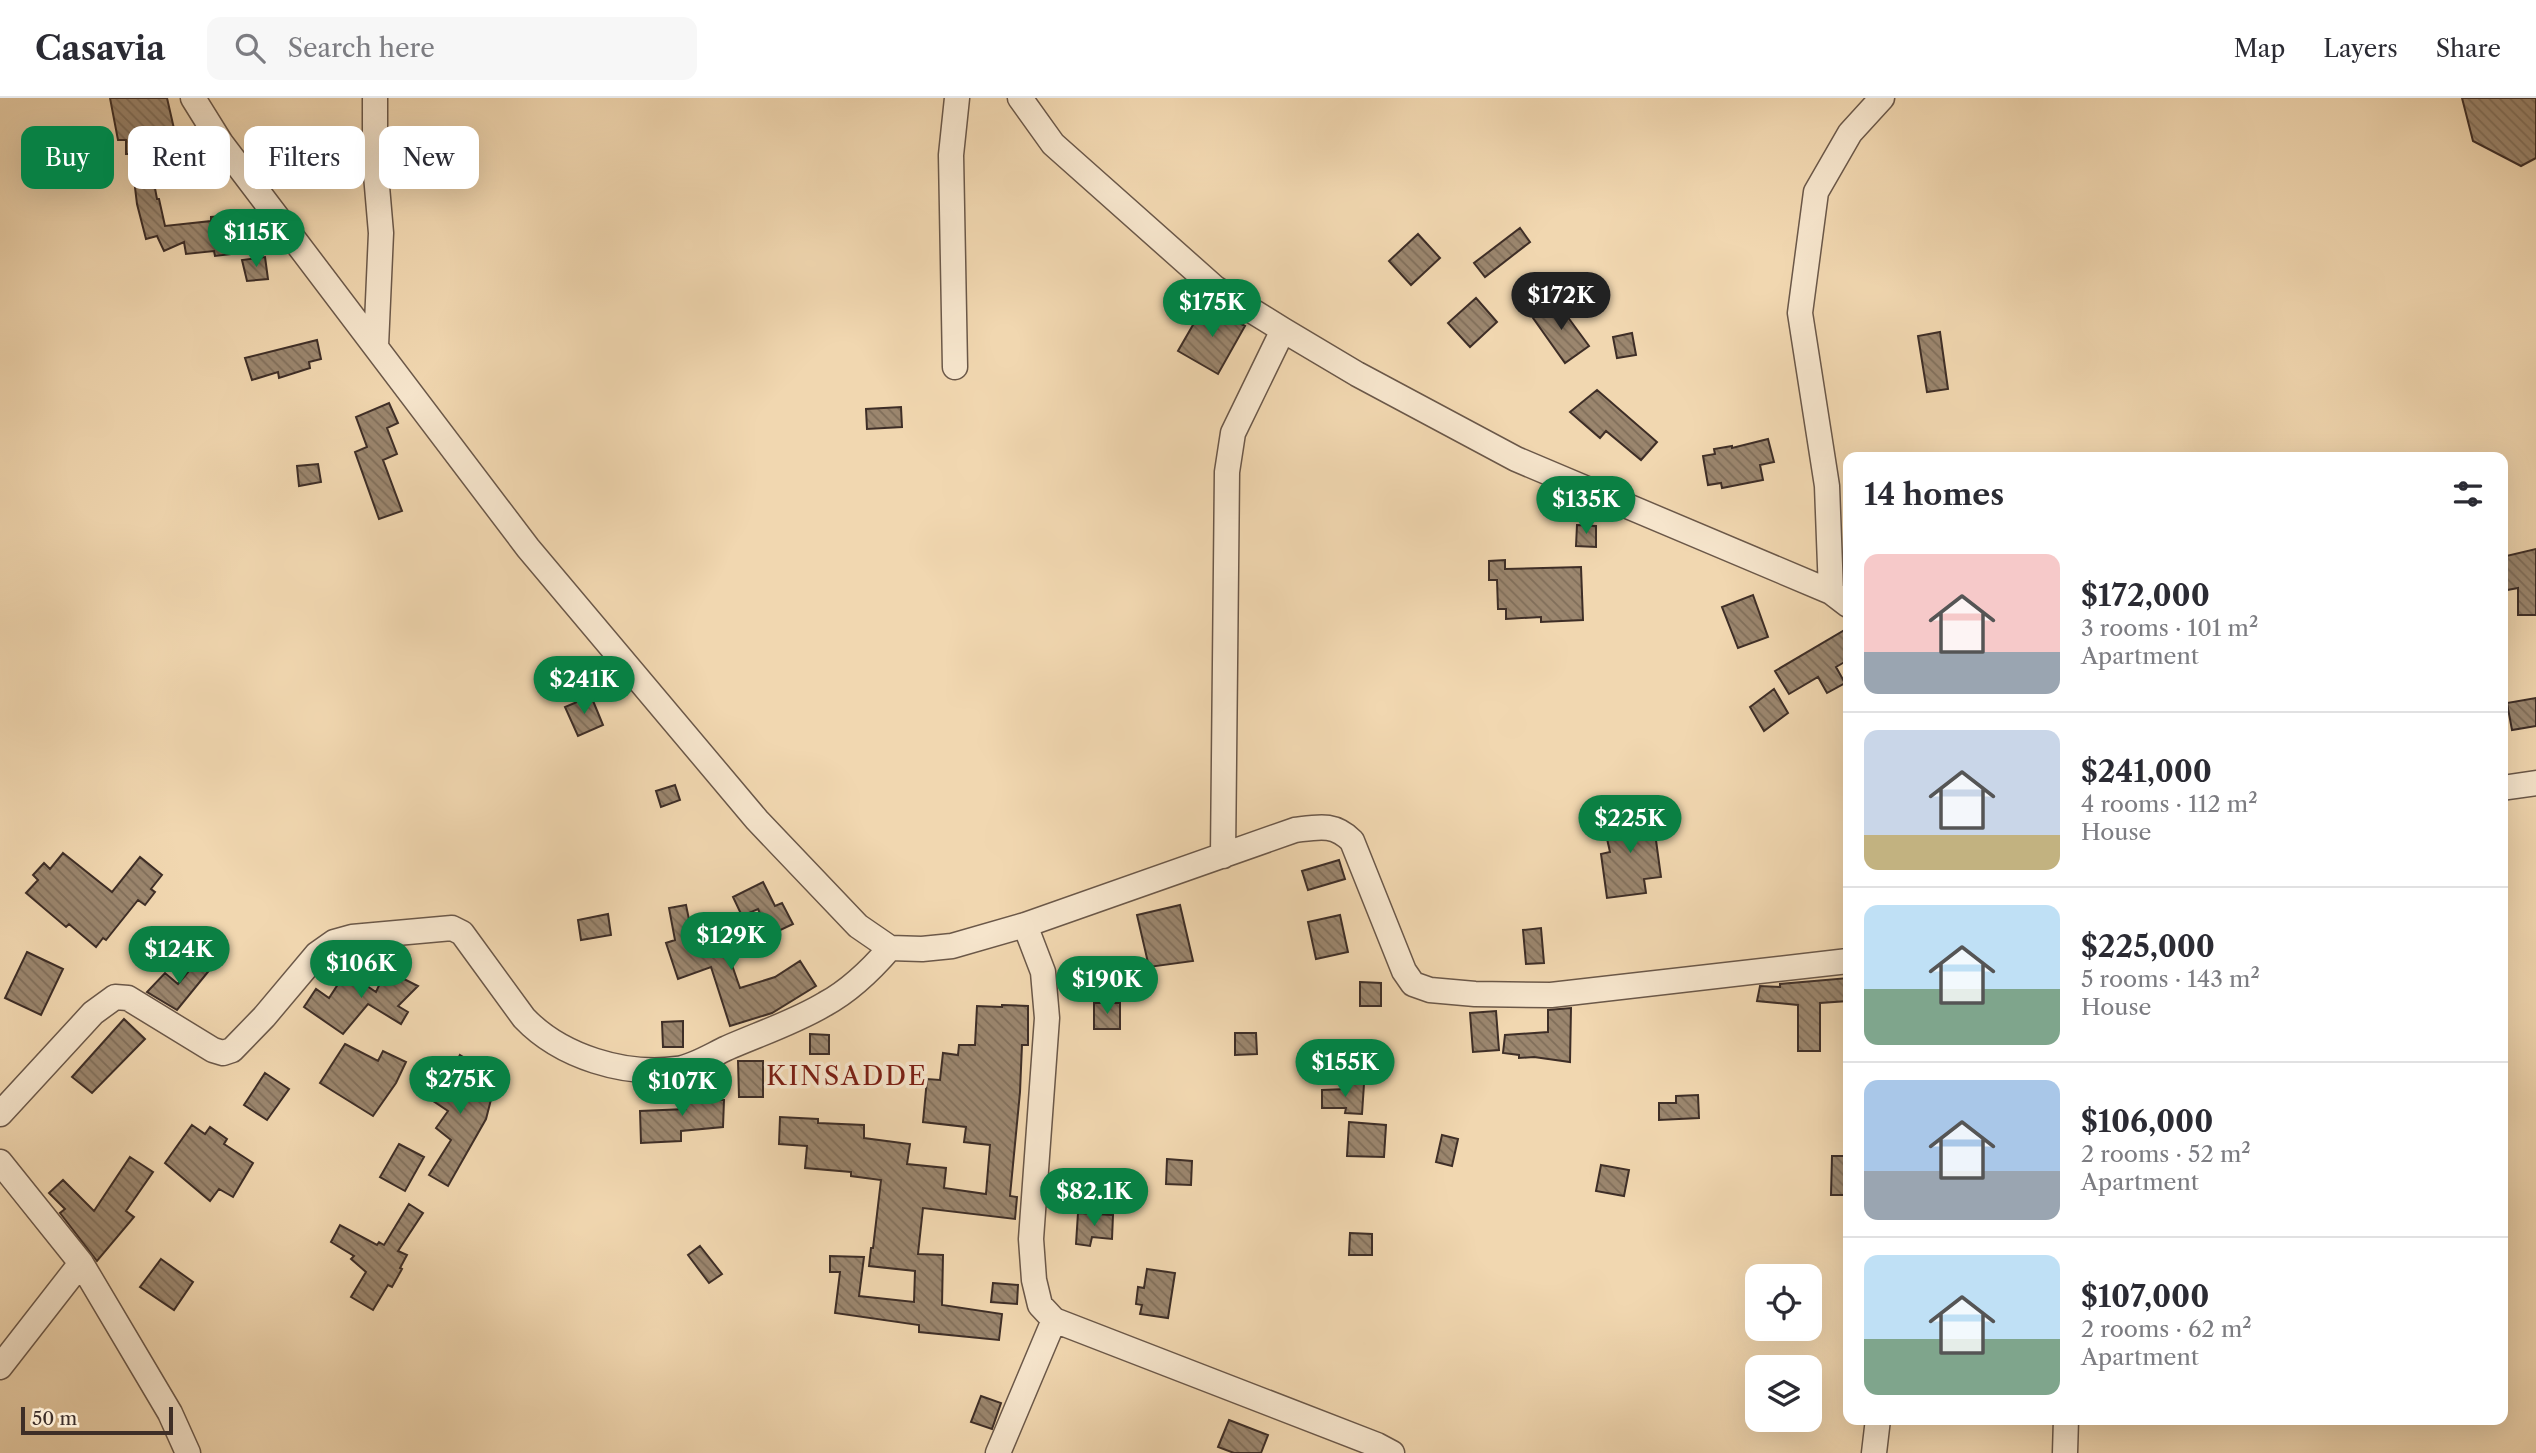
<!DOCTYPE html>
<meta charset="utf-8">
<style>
body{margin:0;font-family:"Libre Caslon Text",serif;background:#f7f7f7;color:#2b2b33;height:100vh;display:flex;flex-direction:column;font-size:26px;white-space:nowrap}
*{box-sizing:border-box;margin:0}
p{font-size:23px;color:#7c7c81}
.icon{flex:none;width:38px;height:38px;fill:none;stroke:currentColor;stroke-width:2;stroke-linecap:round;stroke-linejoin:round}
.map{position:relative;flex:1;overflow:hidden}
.panel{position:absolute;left:1843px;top:354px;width:665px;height:973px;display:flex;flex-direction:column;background:#fff;border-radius:14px;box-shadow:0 7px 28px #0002}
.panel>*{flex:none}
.guide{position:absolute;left:21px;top:28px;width:665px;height:63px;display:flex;gap:14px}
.buttons{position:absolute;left:1745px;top:1166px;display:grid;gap:14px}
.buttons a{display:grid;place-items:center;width:77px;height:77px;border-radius:14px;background:#fff;box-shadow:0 7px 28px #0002;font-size:35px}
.scale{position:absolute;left:21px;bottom:18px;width:152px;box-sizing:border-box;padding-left:7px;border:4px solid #3e2e27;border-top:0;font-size:19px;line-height:24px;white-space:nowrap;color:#3e2e27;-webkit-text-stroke:5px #f6e5cc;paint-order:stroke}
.price{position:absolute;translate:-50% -60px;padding:0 16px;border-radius:24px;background:#0b8043;color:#fff;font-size:23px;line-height:46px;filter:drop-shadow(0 2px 4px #0008)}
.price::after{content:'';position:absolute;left:50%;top:42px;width:21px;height:16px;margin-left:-10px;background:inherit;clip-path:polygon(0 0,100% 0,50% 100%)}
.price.on{background:#222;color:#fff}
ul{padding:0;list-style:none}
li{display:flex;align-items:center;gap:21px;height:175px;padding:0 21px}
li+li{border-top:2px solid #e1e1e2}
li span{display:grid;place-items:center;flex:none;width:196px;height:140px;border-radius:14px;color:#555}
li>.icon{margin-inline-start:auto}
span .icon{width:84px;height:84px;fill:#fffc;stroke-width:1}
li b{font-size:30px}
h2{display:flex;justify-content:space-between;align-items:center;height:84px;padding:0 21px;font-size:30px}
.chip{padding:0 24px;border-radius:14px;background:#fff;box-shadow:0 7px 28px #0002;font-size:24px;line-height:63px}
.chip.on{background:#0b8043;color:#fff}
header{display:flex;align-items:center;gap:42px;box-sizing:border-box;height:98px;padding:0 35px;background:#fff;border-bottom:2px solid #e1e1e2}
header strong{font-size:33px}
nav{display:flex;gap:38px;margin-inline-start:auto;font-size:24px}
.search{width:490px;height:63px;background:#f7f7f7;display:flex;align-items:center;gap:18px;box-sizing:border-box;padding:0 24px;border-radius:14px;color:#7c7c81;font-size:26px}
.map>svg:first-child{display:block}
.building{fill:url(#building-back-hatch);stroke:#3e2e27;stroke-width:2}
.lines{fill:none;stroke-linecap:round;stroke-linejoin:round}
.minor-casing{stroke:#6b5849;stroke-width:27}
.minor{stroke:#f6e5cc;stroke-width:24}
.labels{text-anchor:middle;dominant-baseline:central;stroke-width:7;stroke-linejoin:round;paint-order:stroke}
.quarter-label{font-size:26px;letter-spacing:2px;fill:#7a1f14;stroke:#f6e5cc}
</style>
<header>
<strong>Casavia</strong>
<div class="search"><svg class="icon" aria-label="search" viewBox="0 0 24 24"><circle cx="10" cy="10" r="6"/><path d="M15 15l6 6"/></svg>Search here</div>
<nav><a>Map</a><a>Layers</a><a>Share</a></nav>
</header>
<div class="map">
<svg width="2536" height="1355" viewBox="0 0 2536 1355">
<defs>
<pattern id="building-back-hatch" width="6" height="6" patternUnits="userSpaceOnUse" patternTransform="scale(1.75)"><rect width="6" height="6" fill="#9b866e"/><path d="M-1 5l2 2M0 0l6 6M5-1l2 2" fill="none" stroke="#806e5a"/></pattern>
</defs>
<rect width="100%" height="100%" fill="#f1d7b0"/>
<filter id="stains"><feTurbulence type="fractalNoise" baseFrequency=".00286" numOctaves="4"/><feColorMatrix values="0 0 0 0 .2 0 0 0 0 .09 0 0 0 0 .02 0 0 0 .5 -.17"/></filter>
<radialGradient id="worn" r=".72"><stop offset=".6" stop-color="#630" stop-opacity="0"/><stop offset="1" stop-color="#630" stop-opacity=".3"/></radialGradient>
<!-- building -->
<path class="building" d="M110 0H167L175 35 185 33 190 60 151 69 157 101H159L165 128 211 123V119L236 117 240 155 215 158 214 153 186 156 184 144 164 153 157 138 146 141 137 106 131 56H126V42H118Z
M2462 0H2536V60L2521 68 2473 43Z
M1520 130 1530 144 1485 179 1474 165Z
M1418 136 1440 160 1411 187 1389 163Z
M265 159 268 181 247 183 242 162Z
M1476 200 1497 224 1470 249 1448 225Z
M1556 203 1589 248 1565 265 1533 220Z
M1205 206 1245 228 1218 276 1178 253Z
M1940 234 1948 291 1927 294 1918 238Z
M1632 235 1636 257 1617 260 1613 239Z
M317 242 321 261 309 264 310 270 279 280 278 274 252 282 245 260Z
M1597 292 1657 344 1641 362 1606 333 1600 340 1570 314Z
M389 305 398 325 387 330 397 356 383 362 402 413 379 421 355 354 367 349 356 319Z
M901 309 902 329 867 331 866 311Z
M1768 341 1774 364 1760 367 1763 382 1722 390 1721 385 1708 387 1703 358 1715 356 1714 351 1732 348V350Z
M318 366 321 384 299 388 297 368Z
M1577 427 1596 428V449L1576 448Z
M2536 451V517H2518V490L2502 493V459Z
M1505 462V471L1581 469 1583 522 1541 524V519L1506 521V511H1498L1497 482H1489V463Z
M1753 497 1768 539 1738 550 1722 509Z
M1848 530V562L1836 569 1845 585 1827 595 1818 579 1789 596 1775 573Z
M1774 591 1788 615 1764 633 1750 609Z
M591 598 603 627 578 638 565 609Z
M2536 600V628L2512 632 2507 605Z
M675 687 680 702 661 709 656 693Z
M1652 713 1661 779 1644 781 1646 795 1607 800 1601 756 1610 754 1603 723Z
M63 755 112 794 140 759 162 777 151 791 155 794 145 807 138 802 106 842 103 840 96 849 69 826 66 829 26 795 38 782 33 777 44 765 50 771Z
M1339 762 1345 781 1308 792 1302 773Z
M763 784 775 808 782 805 793 826 770 837 758 811 742 818 733 799Z
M686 807 692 836 718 827 740 890 775 879 800 863 816 888 772 915 730 928 711 869 678 881 666 845 675 842 669 810Z
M1180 807 1193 863 1149 869 1137 817Z
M608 816 611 837 581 842 578 822Z
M1340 817 1348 854 1316 861 1308 824Z
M1541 830 1544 865 1526 866 1523 832Z
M27 854 63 871 41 917 5 900Z
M199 861 212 869 177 912 147 894 165 875 178 886Z
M386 872 418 888 398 908 408 914 401 926 368 906 343 936 304 909 316 891 329 900 346 874 376 894Z
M1848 880V903L1820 905V953H1798V907L1757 903 1760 888 1780 889V886Z
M1360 884 1381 885V908H1360Z
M1094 905H1120V931H1094Z
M1002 907 1028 908V947H1022L1020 994 1010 1098 1017 1099 1015 1121 923 1110 918 1156 943 1157 942 1207 1002 1216 999 1242 919 1234V1227L835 1215 840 1174H830V1158L864 1159 859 1198 914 1204 915 1173 869 1168 871 1150H873L881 1082 851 1078V1074L805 1070 807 1048 779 1046 780 1019 818 1021V1025L864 1027V1040L910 1046 907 1066 946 1070 944 1090 986 1096 990 1047 964 1044 966 1029 923 1024 927 981 940 982 943 955 958 957 959 947H975L977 908 1002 909Z
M1571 910 1570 964 1534 959 1519 960V957L1503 955 1505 937 1548 934V912Z
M1496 913 1499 952 1473 954 1470 915Z
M124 921 145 941 92 995 72 979Z
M683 923V949H663L662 924Z
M1235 935H1256L1257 956 1235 957Z
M810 936 829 937V956H810Z
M345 946 378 963 383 953 406 964 396 985 373 1018 320 985Z
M460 957 480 969 472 982 494 990 486 1021 448 1088 429 1077 451 1042 436 1030 448 1013 430 1001 440 984 443 986Z
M738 963H763V999H739Z
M265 975 289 991 267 1022 244 1007Z
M1348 985 1364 986 1362 1016 1345 1015 1346 1010H1322V992L1347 991Z
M700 986 701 1002H724L723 1029 681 1033V1043L641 1045 640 1013 686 1011 684 987Z
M1698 997 1699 1020 1659 1022V1005H1676V998Z
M1349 1024 1386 1027 1384 1059 1347 1058Z
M192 1027 205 1036 210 1029 227 1041 224 1046 253 1065 233 1099 219 1091 210 1103 165 1065Z
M1442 1037 1458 1041 1452 1068 1436 1064Z
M399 1046 424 1059 405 1093 380 1079Z
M1832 1058H1848V1097H1831Z
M130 1059 153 1074 126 1113 134 1119 97 1163 60 1115 65 1111 49 1095 63 1082 94 1113Z
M1167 1061 1192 1063 1191 1087 1166 1086Z
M1601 1067 1629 1072 1624 1098 1596 1093Z
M409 1106 423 1115 398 1153 407 1157 400 1170 402 1171 392 1189 388 1187 373 1212 351 1199 366 1174 351 1161 354 1158 331 1144 340 1127 377 1147 379 1144 384 1147Z
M1078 1115 1113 1117 1112 1141 1092 1139 1090 1148 1076 1146Z
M1350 1135 1372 1136V1157H1349Z
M700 1148 722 1176 709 1185 688 1157Z
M161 1161 193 1184 174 1212 140 1189Z
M1147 1171 1175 1175 1168 1220 1140 1216 1142 1207 1136 1206 1138 1189 1144 1190Z
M993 1185 1018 1187 1017 1206 991 1204Z
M981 1298 1001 1305 992 1331 971 1324Z
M1229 1322 1268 1337 1261 1355H1234L1218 1349Z"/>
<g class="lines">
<!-- minor casing -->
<g class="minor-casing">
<path id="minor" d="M193 0 221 45 528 450 757 722 858 828 890 850 922 851 952 848 1025 827 1295 732C1319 729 1334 725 1352 743L1404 873 1413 886 1430 892 1475 896 1551 897 1848 863
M375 0V65L381 135 376 248
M1020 0 1053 46 1215 190 1283 232 1357 276 1516 361 1831 494 1848 507
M955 269 951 57 957 0
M1831 494 1827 388 1800 215 1816 94 1850 35 1882 0
M2502 690 2536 685
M1223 758 1227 374 1233 335 1283 232
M1025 827 1043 874 1047 920 1031 1141 1034 1182 1040 1207 1054 1222 1377 1347 1392 1355
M0 1016 93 915 115 899 128 900 213 952 223 955 232 952 264 919 317 856 334 844 352 839 452 830 462 835 524 920C561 959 625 978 677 971 693 969 712 957 727 950 759 936 795 924 825 906 851 892 871 872 890 850
M0 1064 81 1165 170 1315 188 1355
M0 1269 81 1165
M998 1355 1054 1222
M1874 1355 1878 1321
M2065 1355 2066 1321"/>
</g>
<!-- minor -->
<use href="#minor" class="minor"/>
</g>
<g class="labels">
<!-- quarter labels -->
<g class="quarter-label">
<text x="847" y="978">KINSADDE</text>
</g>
</g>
<rect width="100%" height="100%" filter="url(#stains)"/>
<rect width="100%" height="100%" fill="url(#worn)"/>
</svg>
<div class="buttons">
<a><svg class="icon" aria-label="locate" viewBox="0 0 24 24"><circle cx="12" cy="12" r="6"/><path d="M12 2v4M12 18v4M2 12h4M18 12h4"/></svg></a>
<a><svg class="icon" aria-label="layers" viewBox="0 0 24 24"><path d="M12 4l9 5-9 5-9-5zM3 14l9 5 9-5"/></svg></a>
</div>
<div class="scale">50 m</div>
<b class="price" style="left:256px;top:171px">$115K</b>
<b class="price on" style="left:1561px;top:234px">$172K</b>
<b class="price" style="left:1212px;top:241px">$175K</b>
<b class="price" style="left:1586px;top:438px">$135K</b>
<b class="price" style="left:584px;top:618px">$241K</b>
<b class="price" style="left:1630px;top:757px">$225K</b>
<b class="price" style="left:731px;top:874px">$129K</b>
<b class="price" style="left:179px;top:888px">$124K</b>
<b class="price" style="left:361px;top:902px">$106K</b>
<b class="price" style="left:1107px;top:918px">$190K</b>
<b class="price" style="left:1345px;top:1001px">$155K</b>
<b class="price" style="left:460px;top:1018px">$275K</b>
<b class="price" style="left:682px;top:1020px">$107K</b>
<b class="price" style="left:1094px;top:1130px">$82.1K</b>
<div class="guide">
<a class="chip on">Buy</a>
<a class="chip">Rent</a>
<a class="chip">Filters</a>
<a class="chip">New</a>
</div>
<section class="panel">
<h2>14 homes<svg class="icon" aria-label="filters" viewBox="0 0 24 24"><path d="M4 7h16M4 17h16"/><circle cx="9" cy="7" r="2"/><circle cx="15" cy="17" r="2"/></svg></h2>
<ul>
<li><span style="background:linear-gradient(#f6c9c9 70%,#9aa5b1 0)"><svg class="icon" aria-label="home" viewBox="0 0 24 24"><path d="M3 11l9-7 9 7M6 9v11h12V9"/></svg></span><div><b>$172,000</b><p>3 rooms · 101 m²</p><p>Apartment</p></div></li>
<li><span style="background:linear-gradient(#c9d6e8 75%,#c2b280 0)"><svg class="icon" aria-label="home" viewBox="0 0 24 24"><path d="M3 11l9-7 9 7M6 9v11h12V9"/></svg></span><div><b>$241,000</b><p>4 rooms · 112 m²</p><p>House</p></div></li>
<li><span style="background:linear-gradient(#bfe0f5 60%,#7fa58c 0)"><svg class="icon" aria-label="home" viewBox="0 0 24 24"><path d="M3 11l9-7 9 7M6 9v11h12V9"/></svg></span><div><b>$225,000</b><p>5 rooms · 143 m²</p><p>House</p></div></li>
<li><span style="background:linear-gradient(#a9c7e8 65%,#9aa5b1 0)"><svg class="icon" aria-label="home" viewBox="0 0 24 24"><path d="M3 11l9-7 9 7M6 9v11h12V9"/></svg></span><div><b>$106,000</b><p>2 rooms · 52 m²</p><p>Apartment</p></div></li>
<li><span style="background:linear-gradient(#bfe0f5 60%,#7fa58c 0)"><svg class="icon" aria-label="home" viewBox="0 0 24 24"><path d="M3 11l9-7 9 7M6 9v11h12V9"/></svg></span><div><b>$107,000</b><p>2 rooms · 62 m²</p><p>Apartment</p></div></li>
</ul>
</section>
</div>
